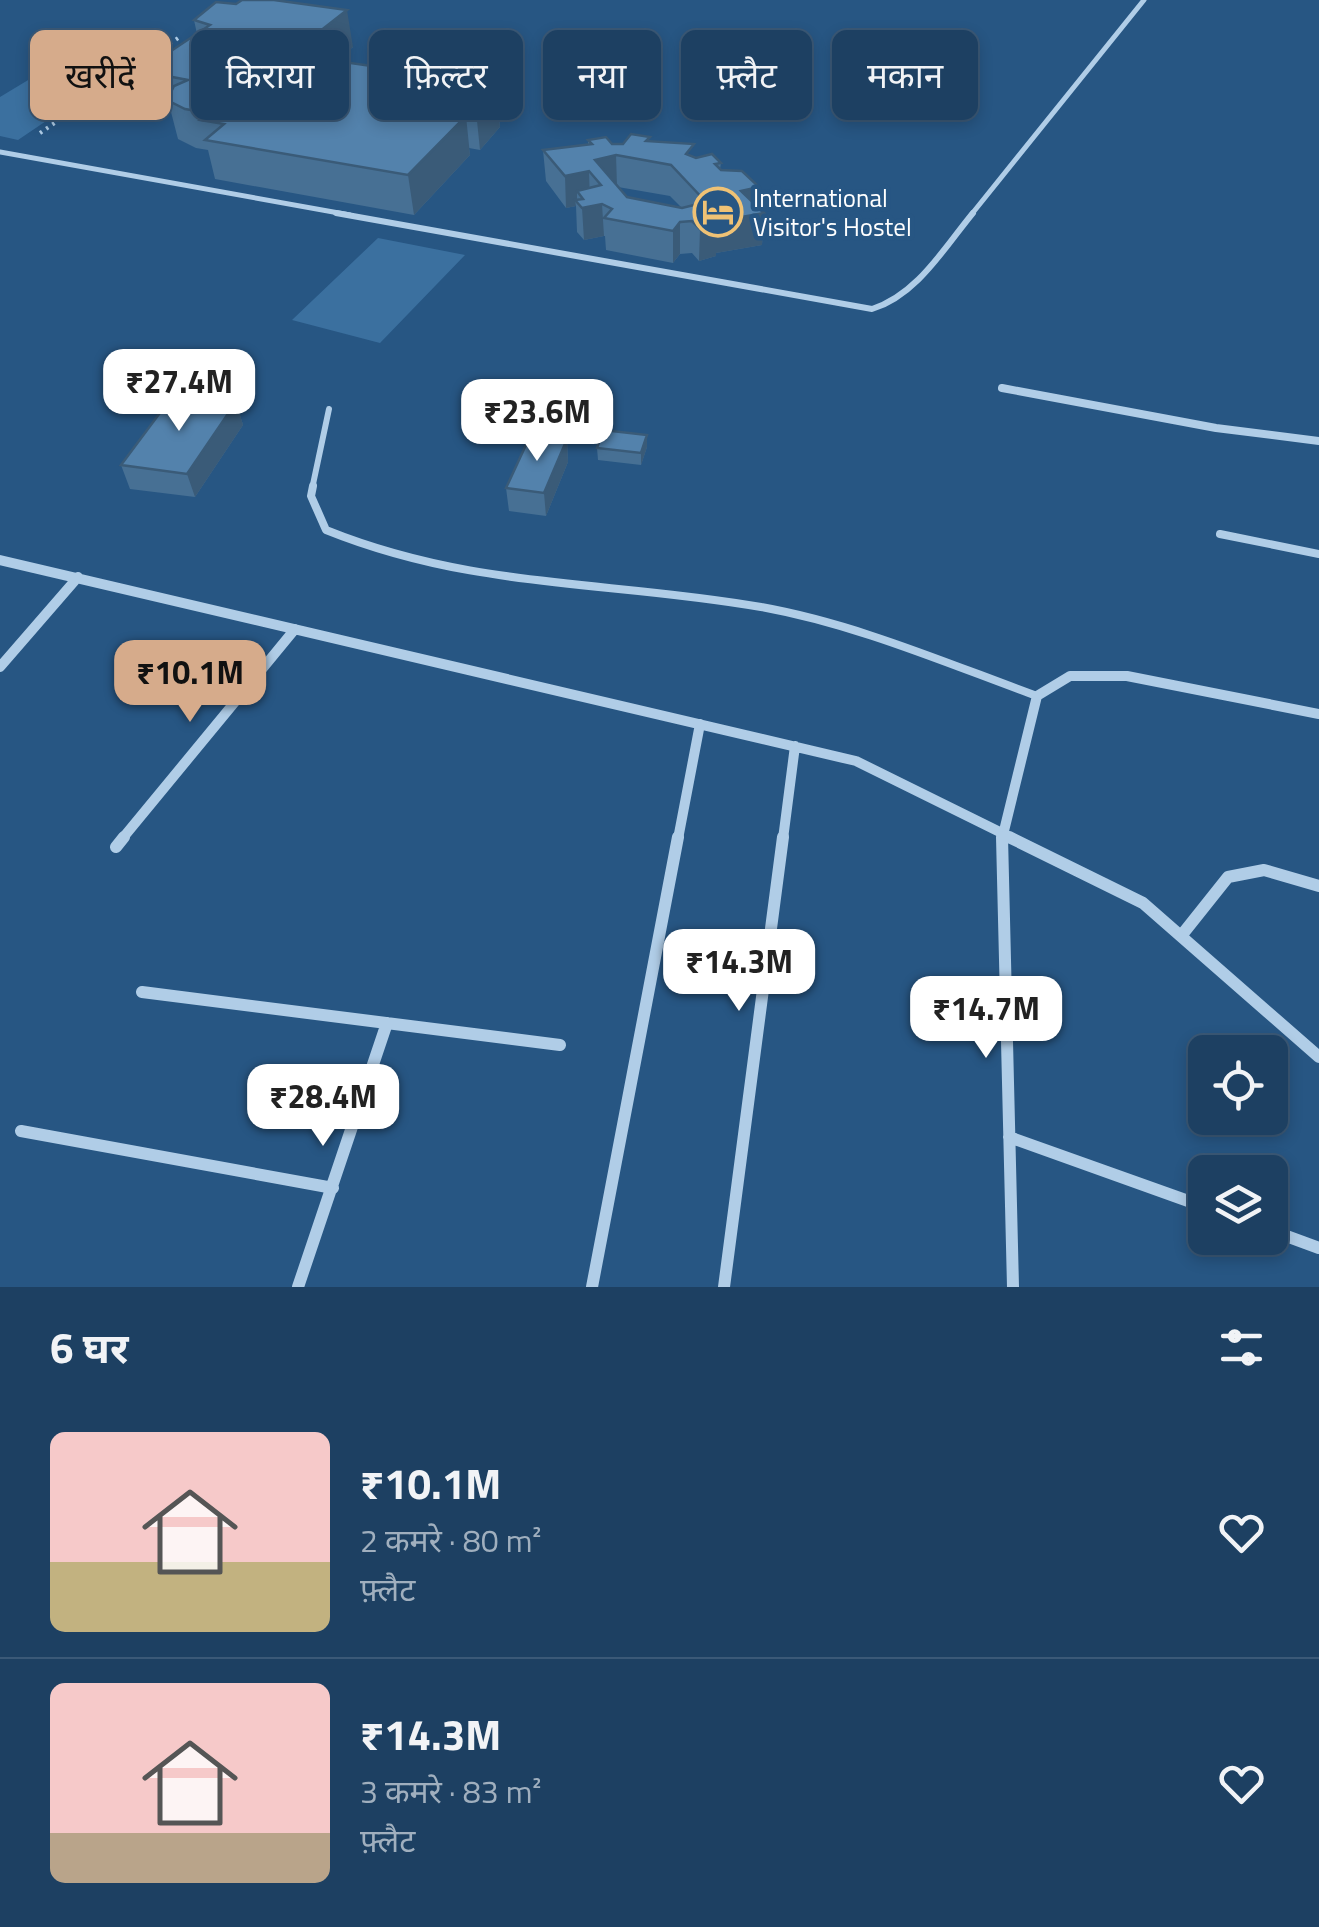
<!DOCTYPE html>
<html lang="hi">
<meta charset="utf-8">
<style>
body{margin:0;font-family:"Titillium Web","Noto Sans Devanagari",sans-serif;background:#254768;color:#f1f3f6;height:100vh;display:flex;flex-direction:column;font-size:38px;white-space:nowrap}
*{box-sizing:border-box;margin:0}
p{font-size:32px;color:#a0afbe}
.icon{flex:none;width:55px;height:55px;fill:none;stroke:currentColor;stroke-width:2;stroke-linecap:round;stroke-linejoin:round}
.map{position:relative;height:1287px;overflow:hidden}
.panel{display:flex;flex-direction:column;background:#1d4062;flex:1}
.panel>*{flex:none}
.guide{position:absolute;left:30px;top:30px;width:1260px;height:90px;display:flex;gap:20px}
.buttons{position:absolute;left:1188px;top:1035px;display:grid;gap:20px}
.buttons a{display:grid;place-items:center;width:100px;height:100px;border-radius:15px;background:#1d4062;box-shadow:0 5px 15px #0003,0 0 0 2px #3b5977;font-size:50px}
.price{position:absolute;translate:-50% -85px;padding:0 22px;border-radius:20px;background:#fff;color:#222;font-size:32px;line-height:65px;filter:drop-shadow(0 2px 5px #0008)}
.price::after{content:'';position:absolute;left:50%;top:60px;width:30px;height:22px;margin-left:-15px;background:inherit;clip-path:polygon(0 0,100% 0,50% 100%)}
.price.active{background:#d6ab8b;color:#111}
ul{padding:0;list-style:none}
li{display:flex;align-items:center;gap:30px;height:250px;padding:0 50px}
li+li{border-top:2px solid #3b5977}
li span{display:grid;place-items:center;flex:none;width:280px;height:200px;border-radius:15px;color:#555}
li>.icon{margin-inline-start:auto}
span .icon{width:120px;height:120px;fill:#fffc;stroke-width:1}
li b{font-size:42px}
h2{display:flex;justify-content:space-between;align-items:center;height:120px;padding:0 50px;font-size:42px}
.pill{padding:0 35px;border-radius:15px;background:#1d4062;box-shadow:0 5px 15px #0003,0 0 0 2px #3b5977;font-size:35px;line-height:90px}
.pill.active{background:#d6ab8b;color:#111}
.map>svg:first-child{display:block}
.green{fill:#3b709f}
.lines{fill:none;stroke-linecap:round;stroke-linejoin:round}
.path{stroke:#b0cde7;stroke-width:4;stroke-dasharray:2.5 5;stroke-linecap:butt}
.service-far2{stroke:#b0cde7;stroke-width:5}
.service-far1{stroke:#b0cde7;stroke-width:6}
.service{stroke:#b0cde7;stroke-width:8}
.minor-far2{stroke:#b0cde7;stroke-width:8}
.minor-far1{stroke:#b0cde7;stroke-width:10}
.minor{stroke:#b0cde7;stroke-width:12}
.wall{fill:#477094;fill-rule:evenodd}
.shaded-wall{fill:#3a5b78}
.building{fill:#5382ac;stroke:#3a5b78;stroke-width:2.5;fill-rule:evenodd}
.labels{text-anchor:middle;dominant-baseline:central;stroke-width:9;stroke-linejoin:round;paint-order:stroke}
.far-poi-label{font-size:25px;fill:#fff;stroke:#275683;text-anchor:start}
</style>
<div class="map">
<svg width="1319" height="1287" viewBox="0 0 1319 1287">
<rect width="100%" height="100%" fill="#275683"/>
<!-- green -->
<path class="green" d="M63 59 123 69 18 140 0 136V97Z
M378 238 465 255 380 343 292 320Z"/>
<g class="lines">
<!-- path -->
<path class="path" d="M40 133 181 36"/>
<!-- service-far2 -->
<path class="service-far2" d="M0 152 350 215
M971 215 1144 0"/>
<!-- service-far1 -->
<path class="service-far1" d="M336 213 872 309C917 295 944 248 973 213
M312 489 329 409"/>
<!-- service -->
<path class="service" d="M313 486 311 496 326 530C475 590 608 580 761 607 856 624 946 663 1037 696
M1220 534 1319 554"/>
<!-- minor-far2 -->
<path class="minor-far2" d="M1002 388 1216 428 1319 441"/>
<!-- minor-far1 -->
<path class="minor-far1" d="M0 560 856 761 1014 839
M0 667 78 577
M122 839 295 629
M678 839 700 724
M783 839 795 746
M1002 839 1037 696 1070 676H1127L1319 714"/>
<!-- minor -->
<path class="minor" d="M1002 837 1013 1287
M1009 837 1143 903 1319 1057
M116 847 124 837
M1181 936 1228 877 1264 870 1319 886
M142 992 560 1045
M21 1131 333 1188
M1009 1137 1205 1207
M1270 1230 1319 1248
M298 1287 387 1023
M592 1287 678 837
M724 1287 783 837"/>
</g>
<!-- wall -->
<path class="wall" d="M194 20 353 47 336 61 441 76 442 81 496 89 500 127 480 150 469 148 470 155 414 215 215 179 208 150 196 148 178 139 171 112 152 109 141 71 197 34Z
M588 140 612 144 650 141 693 157 721 163 720 169 759 187 757 207 764 213 762 245 716 253V256L699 261 692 253 680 254 673 263 606 250 605 236H604L584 240 577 232 576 206 566 208 546 181 543 150 588 144ZM618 187 670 196 681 207 627 197Z
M236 402 243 425 195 497 130 489 121 465Z
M567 439 568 462 546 516 509 511 506 488Z
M647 447 641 465 598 460 597 448Z"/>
<!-- shaded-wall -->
<path class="shaded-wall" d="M347 10 353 47 295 95 287 57Z
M277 56 285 93 255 71Z
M441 76 450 132 466 116 470 155 414 215 408 175 437 80Z
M496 89 500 127 480 150 476 111Z
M616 155 617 186 595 160Z
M589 171 590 203 583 199 577 191V203L575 200 576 206 566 208 565 176Z
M759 187 757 214 764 213 762 245 716 253V256L699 261 700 229 714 222 741 191Z
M602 204 604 236 584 240 582 208Z
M680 222V254L673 263V231Z
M236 402 243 425 195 497 187 474Z
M647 435V447L641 465V453Z
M567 439 568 462 546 516 544 493Z"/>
<!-- building -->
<path class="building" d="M242 0H274L347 10 287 57 277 56 255 71 264 73 275 65 289 67 302 56 441 76 437 80 496 89 476 111 447 107 443 112 466 116 408 175 205 140 224 124 200 120 209 113 185 109 167 100 174 86 188 80 141 71 210 25 194 20 216 2 236 4Z
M631 134 650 137 646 141 694 144 686 154 696 158 712 154 721 163 715 164 721 170 742 171 759 187 741 191 764 213 714 222 717 224 700 229 692 221 680 222 673 231 604 218 612 209 602 204 582 208 575 200 583 199 577 191 601 185 589 171 565 176 543 150 592 144 588 140 606 137 612 144H623ZM616 155 671 165 706 202 682 208 627 197 595 160Z
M174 394 236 402 187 474 121 465Z
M603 430 647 435 641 453 597 448Z
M531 434 567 439 544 493 506 488Z"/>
<!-- icons -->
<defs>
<g id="hotel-ring" transform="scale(2.5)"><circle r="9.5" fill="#275683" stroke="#efc275" stroke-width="1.5"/><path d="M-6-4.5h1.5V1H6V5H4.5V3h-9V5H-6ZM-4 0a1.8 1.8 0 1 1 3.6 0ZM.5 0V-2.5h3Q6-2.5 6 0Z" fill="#efc275"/></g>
</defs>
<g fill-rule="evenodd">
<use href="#hotel-ring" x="718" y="212"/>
</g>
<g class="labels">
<!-- far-poi labels -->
<g class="far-poi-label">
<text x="753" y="198">International<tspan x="753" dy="29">Visitor's Hostel</tspan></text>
</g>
</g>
</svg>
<div class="buttons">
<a><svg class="icon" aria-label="locate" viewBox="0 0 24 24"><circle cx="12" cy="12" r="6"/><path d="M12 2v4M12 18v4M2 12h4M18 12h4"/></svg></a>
<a><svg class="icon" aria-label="layers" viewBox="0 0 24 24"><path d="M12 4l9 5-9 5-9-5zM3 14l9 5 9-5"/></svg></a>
</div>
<b class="price" style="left:179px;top:434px">₹27.4M</b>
<b class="price" style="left:537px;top:464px">₹23.6M</b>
<b class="price active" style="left:190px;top:725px">₹10.1M</b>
<b class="price" style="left:739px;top:1014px">₹14.3M</b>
<b class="price" style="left:986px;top:1061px">₹14.7M</b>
<b class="price" style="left:323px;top:1149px">₹28.4M</b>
<div class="guide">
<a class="pill active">खरीदें</a>
<a class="pill">किराया</a>
<a class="pill">फ़िल्टर</a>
<a class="pill">नया</a>
<a class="pill">फ़्लैट</a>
<a class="pill">मकान</a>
</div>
</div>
<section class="panel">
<h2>6 घर<svg class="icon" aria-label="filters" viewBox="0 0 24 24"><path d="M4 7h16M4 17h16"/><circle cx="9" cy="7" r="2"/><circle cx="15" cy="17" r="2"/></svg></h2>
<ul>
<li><span style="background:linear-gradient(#f6c9c9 65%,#c2b280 0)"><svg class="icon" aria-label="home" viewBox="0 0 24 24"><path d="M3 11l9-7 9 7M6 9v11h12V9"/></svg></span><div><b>₹10.1M</b><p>2 कमरे · 80 m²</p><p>फ़्लैट</p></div><svg class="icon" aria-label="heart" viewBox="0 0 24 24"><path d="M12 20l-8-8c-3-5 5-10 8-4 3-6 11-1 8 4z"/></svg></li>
<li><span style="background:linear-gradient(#f6c9c9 75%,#b9a48a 0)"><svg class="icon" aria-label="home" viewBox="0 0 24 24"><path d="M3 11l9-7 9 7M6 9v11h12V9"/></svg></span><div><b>₹14.3M</b><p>3 कमरे · 83 m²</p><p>फ़्लैट</p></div><svg class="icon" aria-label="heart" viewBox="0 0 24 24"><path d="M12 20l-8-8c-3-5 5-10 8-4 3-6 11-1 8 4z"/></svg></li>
</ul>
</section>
